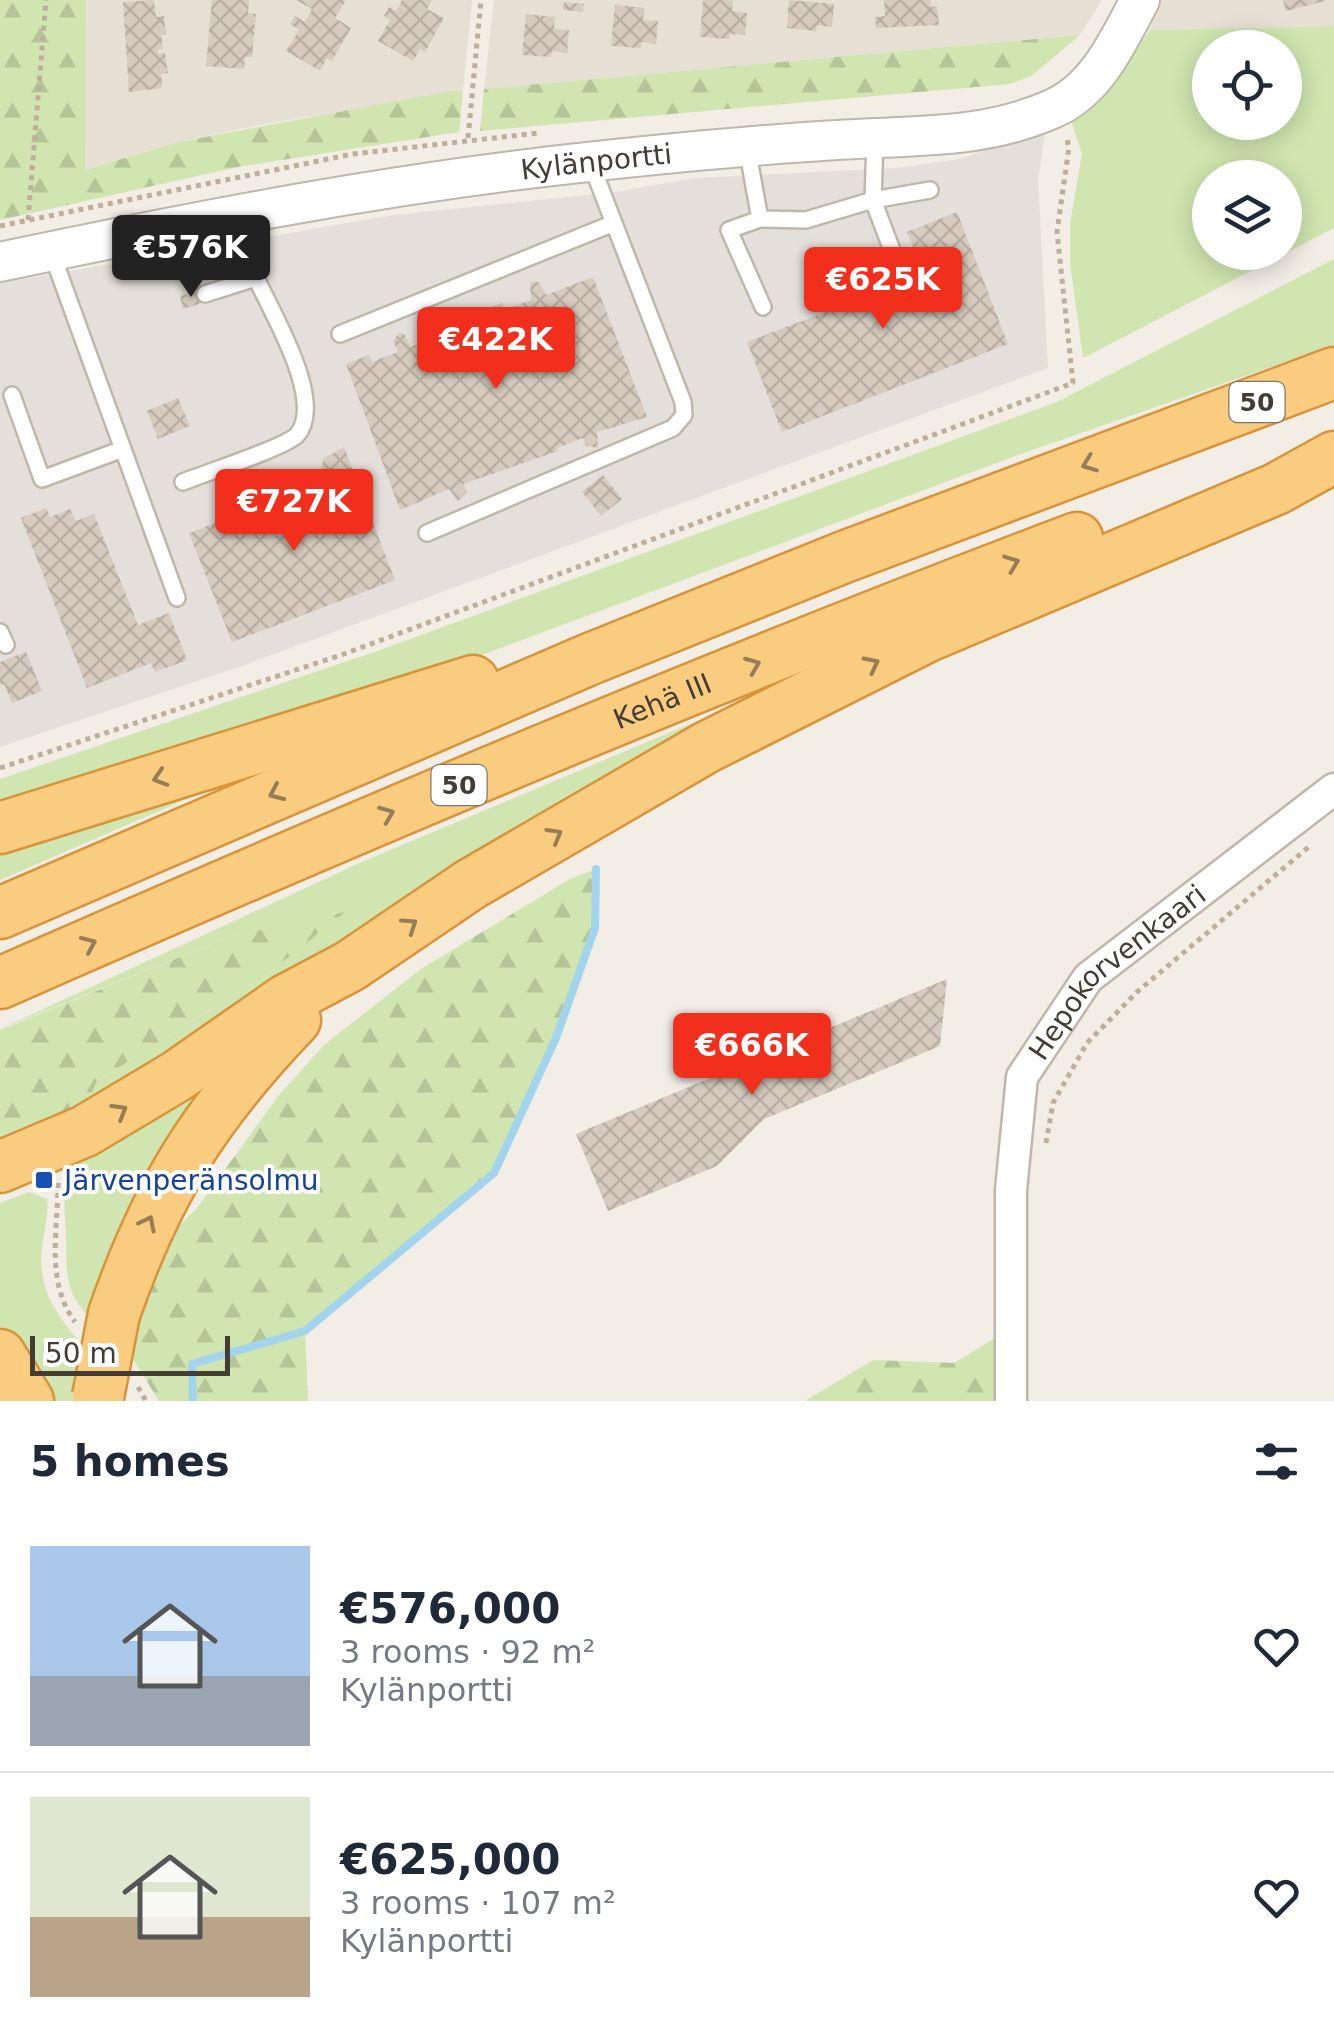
<!DOCTYPE html>
<meta charset="utf-8">
<style>
body{margin:0;font-family:"DejaVu Sans",sans-serif;background:#f2f2f3;color:#1f2937;height:100vh;display:flex;flex-direction:column;font-size:38px;white-space:nowrap}
*{box-sizing:border-box;margin:0}
p{font-size:32px;color:#747a83}
.icon{flex:none;width:55px;height:55px;fill:none;stroke:currentColor;stroke-width:2;stroke-linecap:round;stroke-linejoin:round}
.map{position:relative;height:1401px;overflow:hidden}
.drawer{display:flex;flex-direction:column;background:#fff;flex:1}
.drawer>*{flex:none}
.fabs{position:absolute;left:1192px;top:30px;display:grid;gap:20px}
.fabs a{display:grid;place-items:center;width:110px;height:110px;border-radius:50%;background:#fff;box-shadow:0 5px 25px #0003;font-size:50px}
.scale{position:absolute;left:30px;bottom:25px;width:200px;box-sizing:border-box;padding-left:10px;border:5px solid #443d35;border-top:0;font-size:28px;line-height:35px;white-space:nowrap;color:#443d35;-webkit-text-stroke:8px #fff;paint-order:stroke}
.price{position:absolute;translate:-50% -85px;padding:0 22px;border-radius:10px;background:#f22f1c;color:#fff;font-size:32px;line-height:65px;filter:drop-shadow(0 2px 5px #0008)}
.price::after{content:'';position:absolute;left:50%;top:60px;width:30px;height:22px;margin-left:-15px;background:inherit;clip-path:polygon(0 0,100% 0,50% 100%)}
.price.selected{background:#222;color:#fff}
ul{padding:0;list-style:none}
li{display:flex;align-items:center;gap:30px;height:250px;padding:0 30px}
li+li{border-top:2px solid #e0e1e3}
li span{display:grid;place-items:center;flex:none;width:280px;height:200px;border-radius:0px;color:#555}
li>.icon{margin-inline-start:auto}
span .icon{width:120px;height:120px;fill:#fffc;stroke-width:1}
li b{font-size:42px}
h2{display:flex;justify-content:space-between;align-items:center;height:120px;padding:0 30px;font-size:42px}
.map>svg:first-child{display:block}
.residential{fill:#e6dfd4}
.industrial{fill:#e4dfda}
.grass{fill:#d0e5af;fill-rule:evenodd}
.forest{fill:url(#forest-firs)}
.lines{fill:none;stroke-linecap:round;stroke-linejoin:round}
.stream{stroke:#a3d4ed;stroke-width:8}
.building{fill:url(#building-cross-hatch)}
.service-casing{stroke:#c0b7ab;stroke-width:20}
.minor-casing{stroke:#c0b7ab;stroke-width:35}
.tertiary-casing{stroke:#c0b7ab;stroke-width:42}
.trunk-casing{stroke:#d8943a;stroke-width:55}
.path{stroke:#beaf9a;stroke-width:5;stroke-dasharray:5 5;stroke-linecap:butt}
.service{stroke:#fff;stroke-width:15}
.minor{stroke:#fff;stroke-width:30}
.tertiary{stroke:#fff;stroke-width:38}
.trunk{stroke:#facc80;stroke-width:50}
.trunk-bridge-casing{stroke:#d8943a;stroke-width:55;stroke-linecap:butt}
.trunk-bridge{stroke:#facc80;stroke-width:50}
.oneway{stroke:#967d57}
.transit-dot{fill:#1a4fb4;stroke:#fff;stroke-width:4}
.labels{text-anchor:middle;dominant-baseline:central;stroke-width:8;stroke-linejoin:round;paint-order:stroke}
.shield{fill:#fff;stroke:#7c7772;stroke-width:2.5}
.shield-label{font-size:25px;font-weight:bold;fill:#443d35}
.street-label{font-size:28px;fill:#443d35;stroke:#fff}
.transit-label{font-size:28px;fill:#164399;stroke:#fff;text-anchor:start}
</style>
<div class="map">
<svg width="1334" height="1401" viewBox="0 0 1334 1401">
<defs>
<pattern id="forest-firs" width="22" height="20" patternUnits="userSpaceOnUse" patternTransform="scale(2.5)"><rect width="22" height="20" fill="#d0e5af"/><path d="M5 1l3.5 6h-7zM16 11l3.5 6h-7z" fill="#b4c597"/></pattern>
<pattern id="building-cross-hatch" width="8" height="8" patternUnits="userSpaceOnUse" patternTransform="scale(2.5)"><rect width="8" height="8" fill="#d6cbbe"/><path d="M0 0l8 8M0 8l8-8" fill="none" stroke="#b9afa4"/></pattern>
</defs>
<rect width="100%" height="100%" fill="#f2ede5"/>
<!-- residential -->
<path class="residential" d="M86 0H472L463 91 265 124 178 142 84 170Z
M494 0H1102L1080 35 484 89Z
M1159 0H1334V26L1150 30Z"/>
<!-- industrial -->
<path class="industrial" d="M1045 133 1038 180 1048 368 242 666 0 747V283L394 215 616 192 696 178 895 168 954 160Z"/>
<!-- grass -->
<path class="grass" d="M1334 26V228L1083 358 1070 263V224L1082 154 1071 120 1121 73 1150 30ZM1210 48H1285V122H1210ZM1210 178H1285V252H1210Z
M1334 259V345L1018 455 455 665 0 810V779L380 650 1057 402Z
M816 671 465 860 226 1019 88 1101 97 1081 266 975 342 913 232 936 0 1029 364 861Z
M288 755 0 880V855Z
M244 1052 90 1318C66 1295 66 1272 66 1240 66 1220 60 1189 72 1171 91 1141 208 1075 244 1052Z
M29 1192 47 1199C49 1214 44 1231 42 1246 37 1289 56 1315 83 1345L72 1401H50L16 1343 0 1326V1203Z"/>
<!-- forest -->
<path class="forest" d="M0 0H86L85 170 178 142 451 91H463L459 132 238 167 0 220Z
M1080 35 1031 76 1010 84 480 131 484 89Z
M596 869 595 928 556 1038 494 1173 305 1331 308 1401H159L127 1349 160 1245 197 1208 279 1095 324 1045 421 969 570 879Z
M345 912 266 975 97 1081 88 1101 0 1140V1030L232 936Z
M995 1338V1401H805L873 1360 954 1363Z"/>
<g class="lines">
<!-- stream -->
<path class="stream" d="M193 1401 192 1364 305 1331 494 1173 556 1038 595 928 596 869"/>
</g>
<!-- building -->
<path class="building" d="M154 0 156 17 164 16 166 34 161 35 163 49H158L159 54 165 53 168 73 161 74 162 88 129 92 123 2Z
M212 0H249L248 13 256 14 252 57H245L244 69 206 66Z
M296 0H346L335 18 351 28 332 61 327 58 320 71 286 51 299 30 290 24 295 16 305 22 312 9Z
M402 0H432L427 9 444 18 425 52 420 49 413 61 378 41 390 20 384 16 389 7 396 11Z
M703 0H733L732 11 747 13 745 35 730 34 729 39 700 37Z
M789 0 834 4 832 27 817 25 816 31 787 28Z
M884 0H931V7L937 6 939 25 876 28 875 17 885 16Z
M1283 0H1325V1L1286 11Z
M564 2 584 4 583 12 563 10Z
M615 5 645 8 643 20 658 21 656 44 641 42V48L611 46Z
M526 14 555 17 554 29 569 30 567 53 552 51 551 57 522 55Z
M957 212 1008 344 782 432 747 342 836 308 830 291 897 265 904 283 924 275 907 232Z
M593 277 647 417 597 432 598 448 586 446 583 438 557 448 558 451 463 484 467 492 458 501 449 489 400 510 346 364 369 355 372 362 398 352 393 341 399 333 404 334 411 347 437 336 435 329 458 321 461 327 483 319 480 312 502 303 505 310 531 300 530 282H539L546 295Z
M198 291 202 303 183 309 180 296Z
M178 398 190 426 158 439 147 411Z
M344 447 395 580 232 642 189 533 326 481 321 468 324 458Z
M603 475 622 499 601 516 582 492Z
M46 508 50 517 70 509 76 521 94 514 138 625 169 613 187 660 155 672 151 663 87 688 21 518Z
M26 652 42 691 12 703 4 684 0 685V662Z
M947 979 940 1046 764 1119 717 1166 608 1211 576 1134Z"/>
<g class="lines">
<!-- service casing -->
<g class="service-casing">
<path id="service" d="M747 148 760 219 729 230 763 307
M760 219 806 220 873 200 875 139
M51 251 177 598
M895 258 873 200 930 190
M205 294 256 278 234 216
M340 334 614 223
M12 395 42 479 123 449
M183 482C205 473 284 448 297 435 326 402 272 313 256 278
M427 533 673 428 684 415 683 402 590 161
M0 632 6 645"/>
</g>
<!-- minor casing -->
<g class="minor-casing">
<g id="minor">
<path id="s1" d="M1011 1401V1190L1022 1077 1088 978 1334 789"/>
</g>
</g>
<!-- tertiary casing -->
<g class="tertiary-casing">
<g id="tertiary">
<path id="s2" d="M0 262C195 221 390 183 588 162 671 153 754 145 837 140 911 135 982 140 1052 109 1097 90 1118 41 1140 0"/>
</g>
</g>
<!-- trunk casing -->
<g class="trunk-casing">
<g id="trunk">
<path d="M0 828 473 681"/>
<path d="M0 913 590 659 844 557 1334 373"/>
<path id="s3" d="M0 983C355 827 713 675 1077 538"/>
<path d="M0 1167 85 1131 177 1076 286 1000 350 966 471 884 707 747 928 636 1276 489 1334 457"/>
<path d="M114 1314C157 1190 204 1115 295 1020"/>
<path d="M0 1355 28 1401"/>
</g>
</g>
<!-- path -->
<path class="path" d="M468 138 481 0
M28 220 46 0
M0 226 353 154 538 133
M0 768 341 655 1073 383 1057 232 1069 147 1066 136
M1046 1143 1053 1103 1087 1043 1137 992 1311 845
M58 1183C58 1231 45 1281 75 1322
M138 1387 146 1401"/>
<!-- service -->
<use href="#service" class="service"/>
<!-- minor -->
<use href="#minor" class="minor"/>
<!-- tertiary -->
<use href="#tertiary" class="tertiary"/>
<!-- trunk -->
<use href="#trunk" class="trunk"/>
<!-- trunk-bridge casing -->
<g class="trunk-bridge-casing">
<path id="trunk-bridge" d="M98 1397 114 1314"/>
</g>
<!-- trunk-bridge -->
<use href="#trunk-bridge" class="trunk-bridge"/>
</g>
<!-- one-way arrows -->
<defs><path id="oneway-chevron" d="M-2-3.5L2.5 0L-2 3.5" fill="none" stroke-width="1.6" stroke-linecap="round" stroke-linejoin="round" transform="scale(2.5)"/></defs>
<g class="oneway">
<use href="#oneway-chevron" transform="translate(1089 464) rotate(159)"/>
<use href="#oneway-chevron" transform="translate(1012 563) rotate(-21)"/>
<use href="#oneway-chevron" transform="translate(872 664) rotate(-27)"/>
<use href="#oneway-chevron" transform="translate(753 665) rotate(-22)"/>
<use href="#oneway-chevron" transform="translate(160 778) rotate(162)"/>
<use href="#oneway-chevron" transform="translate(276 793) rotate(156)"/>
<use href="#oneway-chevron" transform="translate(387 814) rotate(-22)"/>
<use href="#oneway-chevron" transform="translate(555 835) rotate(-30)"/>
<use href="#oneway-chevron" transform="translate(410 925) rotate(-34)"/>
<use href="#oneway-chevron" transform="translate(89 944) rotate(-24)"/>
<use href="#oneway-chevron" transform="translate(120 1111) rotate(-31)"/>
<use href="#oneway-chevron" transform="translate(148 1223) rotate(-63)"/>
</g>
<!-- markers -->
<rect class="transit-dot" x="34" y="1170" width="20" height="20" rx="5"/>
<g class="labels">
<!-- shield labels -->
<g class="shield">
<rect x="1229.5" y="382" width="55" height="40" rx="8"/>
<rect x="431.5" y="765" width="55" height="40" rx="8"/>
</g>
<g class="shield-label">
<text x="1257" y="402">50</text>
<text x="459" y="785">50</text>
</g>
<!-- street labels -->
<g class="street-label">
<text stroke="none"><textPath href="#s2" startOffset="605">Kylänportti</textPath></text>
<text stroke="none"><textPath href="#s3" startOffset="720">Kehä III</textPath></text>
<text stroke="none"><textPath href="#s1" startOffset="468">Hepokorvenkaari</textPath></text>
</g>
<!-- transit labels -->
<g class="transit-label">
<text x="64" y="1180">Järvenperänsolmu</text>
</g>
</g>
</svg>
<div class="fabs">
<a><svg class="icon" aria-label="locate" viewBox="0 0 24 24"><circle cx="12" cy="12" r="6"/><path d="M12 2v4M12 18v4M2 12h4M18 12h4"/></svg></a>
<a><svg class="icon" aria-label="layers" viewBox="0 0 24 24"><path d="M12 4l9 5-9 5-9-5zM3 14l9 5 9-5"/></svg></a>
</div>
<div class="scale">50 m</div>
<b class="price selected" style="left:191px;top:300px">€576K</b>
<b class="price" style="left:883px;top:332px">€625K</b>
<b class="price" style="left:496px;top:392px">€422K</b>
<b class="price" style="left:294px;top:554px">€727K</b>
<b class="price" style="left:752px;top:1098px">€666K</b>
</div>
<section class="drawer">
<h2>5 homes<svg class="icon" aria-label="filters" viewBox="0 0 24 24"><path d="M4 7h16M4 17h16"/><circle cx="9" cy="7" r="2"/><circle cx="15" cy="17" r="2"/></svg></h2>
<ul>
<li><span style="background:linear-gradient(#a9c7e8 65%,#9aa5b1 0)"><svg class="icon" aria-label="home" viewBox="0 0 24 24"><path d="M3 11l9-7 9 7M6 9v11h12V9"/></svg></span><div><b>€576,000</b><p>3 rooms · 92 m²</p><p>Kylänportti</p></div><svg class="icon" aria-label="heart" viewBox="0 0 24 24"><path d="M12 20l-8-8c-3-5 5-10 8-4 3-6 11-1 8 4z"/></svg></li>
<li><span style="background:linear-gradient(#dfe7d0 60%,#b9a48a 0)"><svg class="icon" aria-label="home" viewBox="0 0 24 24"><path d="M3 11l9-7 9 7M6 9v11h12V9"/></svg></span><div><b>€625,000</b><p>3 rooms · 107 m²</p><p>Kylänportti</p></div><svg class="icon" aria-label="heart" viewBox="0 0 24 24"><path d="M12 20l-8-8c-3-5 5-10 8-4 3-6 11-1 8 4z"/></svg></li>
</ul>
</section>
